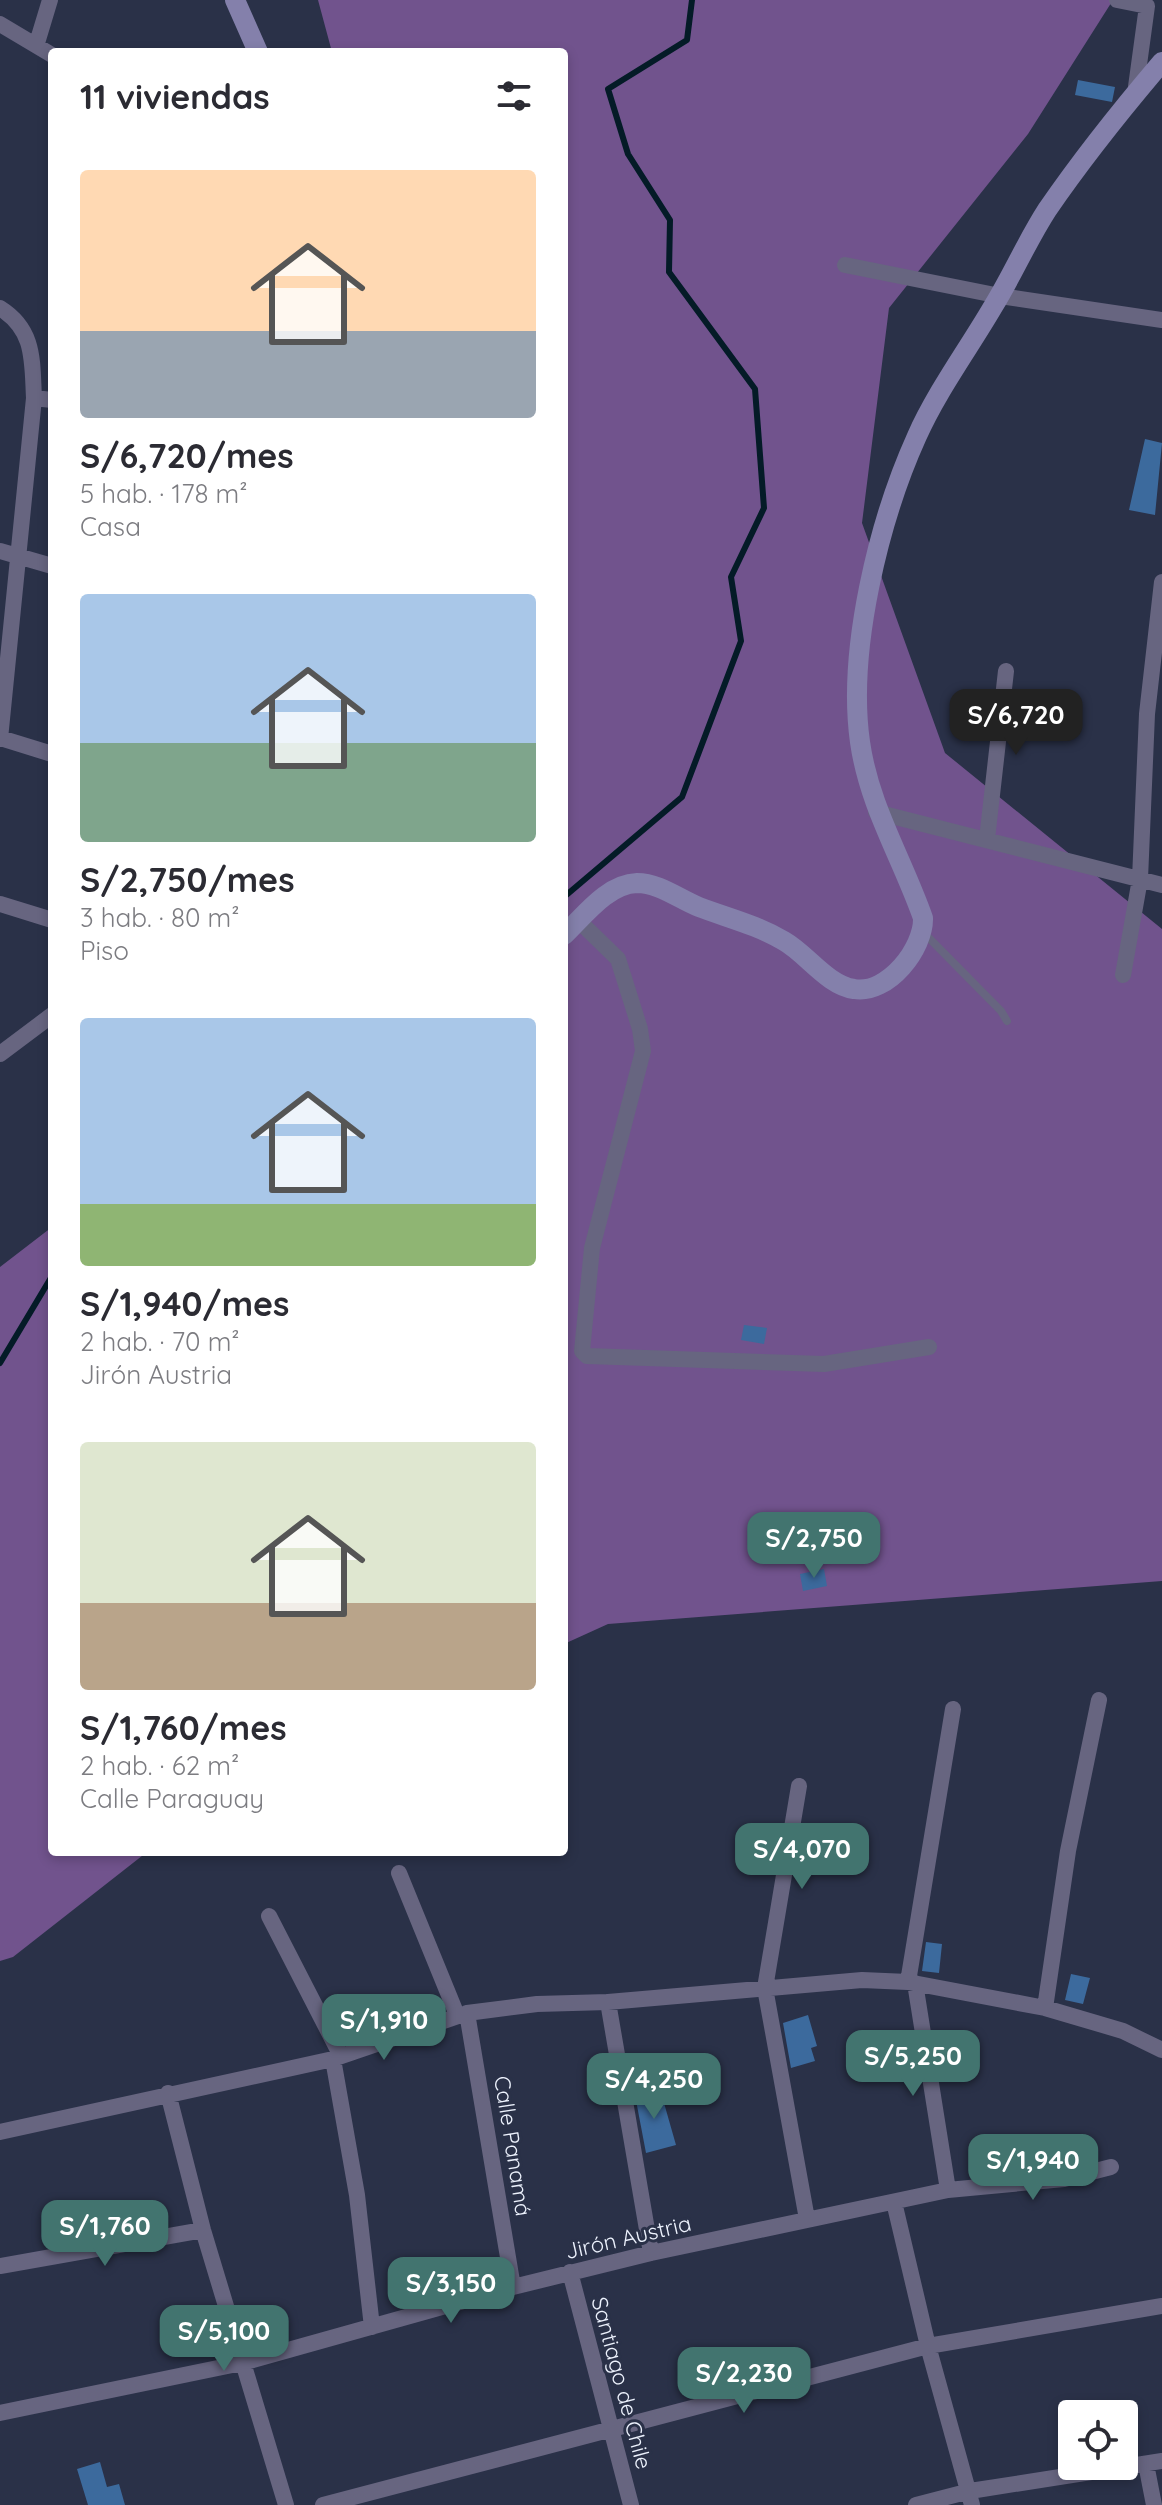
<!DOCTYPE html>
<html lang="es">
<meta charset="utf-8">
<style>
body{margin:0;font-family:Quicksand,sans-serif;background:#f7f7f7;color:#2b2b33;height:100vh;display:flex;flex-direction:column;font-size:30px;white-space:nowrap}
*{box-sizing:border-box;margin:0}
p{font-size:26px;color:#7c7c81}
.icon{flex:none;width:44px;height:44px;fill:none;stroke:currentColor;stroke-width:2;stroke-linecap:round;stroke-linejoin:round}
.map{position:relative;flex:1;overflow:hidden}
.panel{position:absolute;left:48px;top:48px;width:520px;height:1808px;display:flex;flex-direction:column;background:#fff;border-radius:8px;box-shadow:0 4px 12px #0003}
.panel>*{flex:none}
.fabs{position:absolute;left:1058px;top:2400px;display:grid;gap:16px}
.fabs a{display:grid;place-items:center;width:80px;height:80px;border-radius:8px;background:#fff;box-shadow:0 4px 12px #0003;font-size:40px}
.price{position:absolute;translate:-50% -68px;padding:0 18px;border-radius:16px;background:#42746f;color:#fff;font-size:26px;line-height:52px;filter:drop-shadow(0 2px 4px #0008)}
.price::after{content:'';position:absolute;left:50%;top:48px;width:24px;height:18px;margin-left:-12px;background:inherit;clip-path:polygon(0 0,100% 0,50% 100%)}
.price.active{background:#222;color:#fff}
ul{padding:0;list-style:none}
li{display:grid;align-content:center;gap:16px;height:424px;padding:0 32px}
li span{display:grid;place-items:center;height:248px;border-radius:8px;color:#555}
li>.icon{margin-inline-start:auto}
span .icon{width:144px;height:144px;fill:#fffc;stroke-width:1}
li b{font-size:34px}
h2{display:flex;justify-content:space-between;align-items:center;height:96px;padding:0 32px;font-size:34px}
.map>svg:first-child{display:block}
.forest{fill:#71538d}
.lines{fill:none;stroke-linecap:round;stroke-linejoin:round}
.stream{stroke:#041b27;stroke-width:6}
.building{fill:#3c6a9d}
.lane{stroke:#676580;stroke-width:8}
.street{stroke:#676580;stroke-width:16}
.secondary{stroke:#8480ab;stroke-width:20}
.labels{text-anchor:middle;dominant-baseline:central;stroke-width:6;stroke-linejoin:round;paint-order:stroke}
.street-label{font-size:22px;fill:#edf2fd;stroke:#2a3148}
</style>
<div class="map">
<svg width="1162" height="2505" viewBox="0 0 1162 2505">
<rect width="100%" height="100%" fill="#2a3148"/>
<!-- forest -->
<path class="forest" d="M318 0H1113L1028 134 889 308 862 523 945 753 1162 929V1581L608 1624 564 1644V52H332Z
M52 1227V1852H147L13 1957 0 1961V1267Z"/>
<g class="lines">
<!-- stream -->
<path class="stream" d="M564 897 682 797 741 641 731 577 764 508 755 389 669 272 670 220 628 154 608 89 687 40 692 0
M0 1363 52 1276"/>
</g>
<!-- building -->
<path class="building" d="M1078 80 1115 87 1112 102 1075 95Z
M1145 439 1162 443 1155 515 1129 510Z
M744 1325 767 1328 764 1344 741 1340Z
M824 1569 827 1586 803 1591 800 1574Z
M926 1942 942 1944 939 1973 922 1971Z
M1071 1974 1090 1978 1083 2004 1065 2000Z
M808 2015 817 2046 811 2048 815 2061 791 2068 783 2023Z
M660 2089 676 2145 646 2153 635 2095Z
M100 2462 107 2487 119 2484 125 2505H88L77 2469Z"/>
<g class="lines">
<!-- lane -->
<path class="lane" d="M924 933 1001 1011 1007 1021"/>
<!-- street -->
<path class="street" d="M1117 0 1147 6 1135 94
M0 24 52 55
M37 43 50 0
M845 265 1000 296 1162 320
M0 308C35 330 32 360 34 398L0 739
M34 398 52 400
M0 551 52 566
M0 738 52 754
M876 812 1162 885
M987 839 1006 671
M0 904 52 920
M579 921 618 959 640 1029 643 1051 592 1248 582 1351 587 1356 824 1364 929 1347
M1123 975 1140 879 1147 714 1162 582
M0 1054 52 1015
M799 1786 765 1988 807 2219
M399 1873 457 2015
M269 1916 341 2056
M908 1982 953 1709
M608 2002 651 2253
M1045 2008 1068 1851 1099 1700
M467 2013 513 2287
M333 2059 357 2195 372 2327
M168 2093 203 2230 286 2505
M0 2132 333 2059 467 2013 537 2004 608 2002 862 1980 908 1982 1045 2008 1123 2031 1162 2050
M948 2190 1064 2179 1111 2167
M894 2202 928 2346 972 2505
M0 2266 203 2230
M570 2272 631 2505
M0 2413 242 2363 513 2287 651 2253 948 2190 915 1983
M1146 2464 1154 2505
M323 2505 928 2346 1162 2306
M916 2505 970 2491 1162 2461"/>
<!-- secondary -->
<path class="secondary" d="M235 0 258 52
M564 935C584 916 607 884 637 883 659 883 679 899 699 907 728 918 757 925 784 941 807 954 827 985 854 989 888 995 924 948 923 918 902 858 869 806 860 742 847 650 879 520 917 436 937 391 969 348 994 305 1013 274 1027 241 1047 210 1082 159 1122 109 1162 62"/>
</g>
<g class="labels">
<!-- street labels -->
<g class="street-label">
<text transform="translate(513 2146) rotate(81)">Calle Panamá</text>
<text transform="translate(628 2237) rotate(-13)">Jirón Austria</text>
<text transform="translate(622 2383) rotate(75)">Santiago de Chile</text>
</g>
</g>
</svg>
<div class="fabs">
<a><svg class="icon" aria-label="locate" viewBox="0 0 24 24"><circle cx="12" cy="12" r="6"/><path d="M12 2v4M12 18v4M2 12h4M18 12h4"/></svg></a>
</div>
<b class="price active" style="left:1016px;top:757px">S/6,720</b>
<b class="price" style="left:814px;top:1580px">S/2,750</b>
<b class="price" style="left:802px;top:1891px">S/4,070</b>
<b class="price" style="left:384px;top:2062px">S/1,910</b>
<b class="price" style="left:913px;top:2098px">S/5,250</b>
<b class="price" style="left:654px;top:2121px">S/4,250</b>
<b class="price" style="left:1033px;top:2202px">S/1,940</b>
<b class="price" style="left:105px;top:2268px">S/1,760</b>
<b class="price" style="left:451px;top:2325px">S/3,150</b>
<b class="price" style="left:224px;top:2373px">S/5,100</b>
<b class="price" style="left:744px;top:2415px">S/2,230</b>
<section class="panel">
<h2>11 viviendas<svg class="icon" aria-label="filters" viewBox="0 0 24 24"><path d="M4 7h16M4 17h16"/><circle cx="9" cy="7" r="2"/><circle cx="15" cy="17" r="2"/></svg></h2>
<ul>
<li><span style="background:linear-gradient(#ffd9b3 65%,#9aa5b1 0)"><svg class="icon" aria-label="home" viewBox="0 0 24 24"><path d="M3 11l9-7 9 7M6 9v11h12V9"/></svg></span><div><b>S/6,720/mes</b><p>5 hab. · 178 m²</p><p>Casa</p></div></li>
<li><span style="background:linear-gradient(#a9c7e8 60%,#7fa58c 0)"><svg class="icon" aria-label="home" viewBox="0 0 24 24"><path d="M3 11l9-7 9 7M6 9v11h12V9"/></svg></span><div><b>S/2,750/mes</b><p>3 hab. · 80 m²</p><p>Piso</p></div></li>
<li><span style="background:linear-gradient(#a9c7e8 75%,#8fb573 0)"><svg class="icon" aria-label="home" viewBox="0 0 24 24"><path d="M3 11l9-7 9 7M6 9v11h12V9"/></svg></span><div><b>S/1,940/mes</b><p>2 hab. · 70 m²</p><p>Jirón Austria</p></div></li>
<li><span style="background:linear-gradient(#dfe7d0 65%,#b9a48a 0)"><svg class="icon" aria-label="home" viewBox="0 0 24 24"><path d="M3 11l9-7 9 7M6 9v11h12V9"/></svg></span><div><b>S/1,760/mes</b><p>2 hab. · 62 m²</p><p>Calle Paraguay</p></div></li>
</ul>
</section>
</div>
